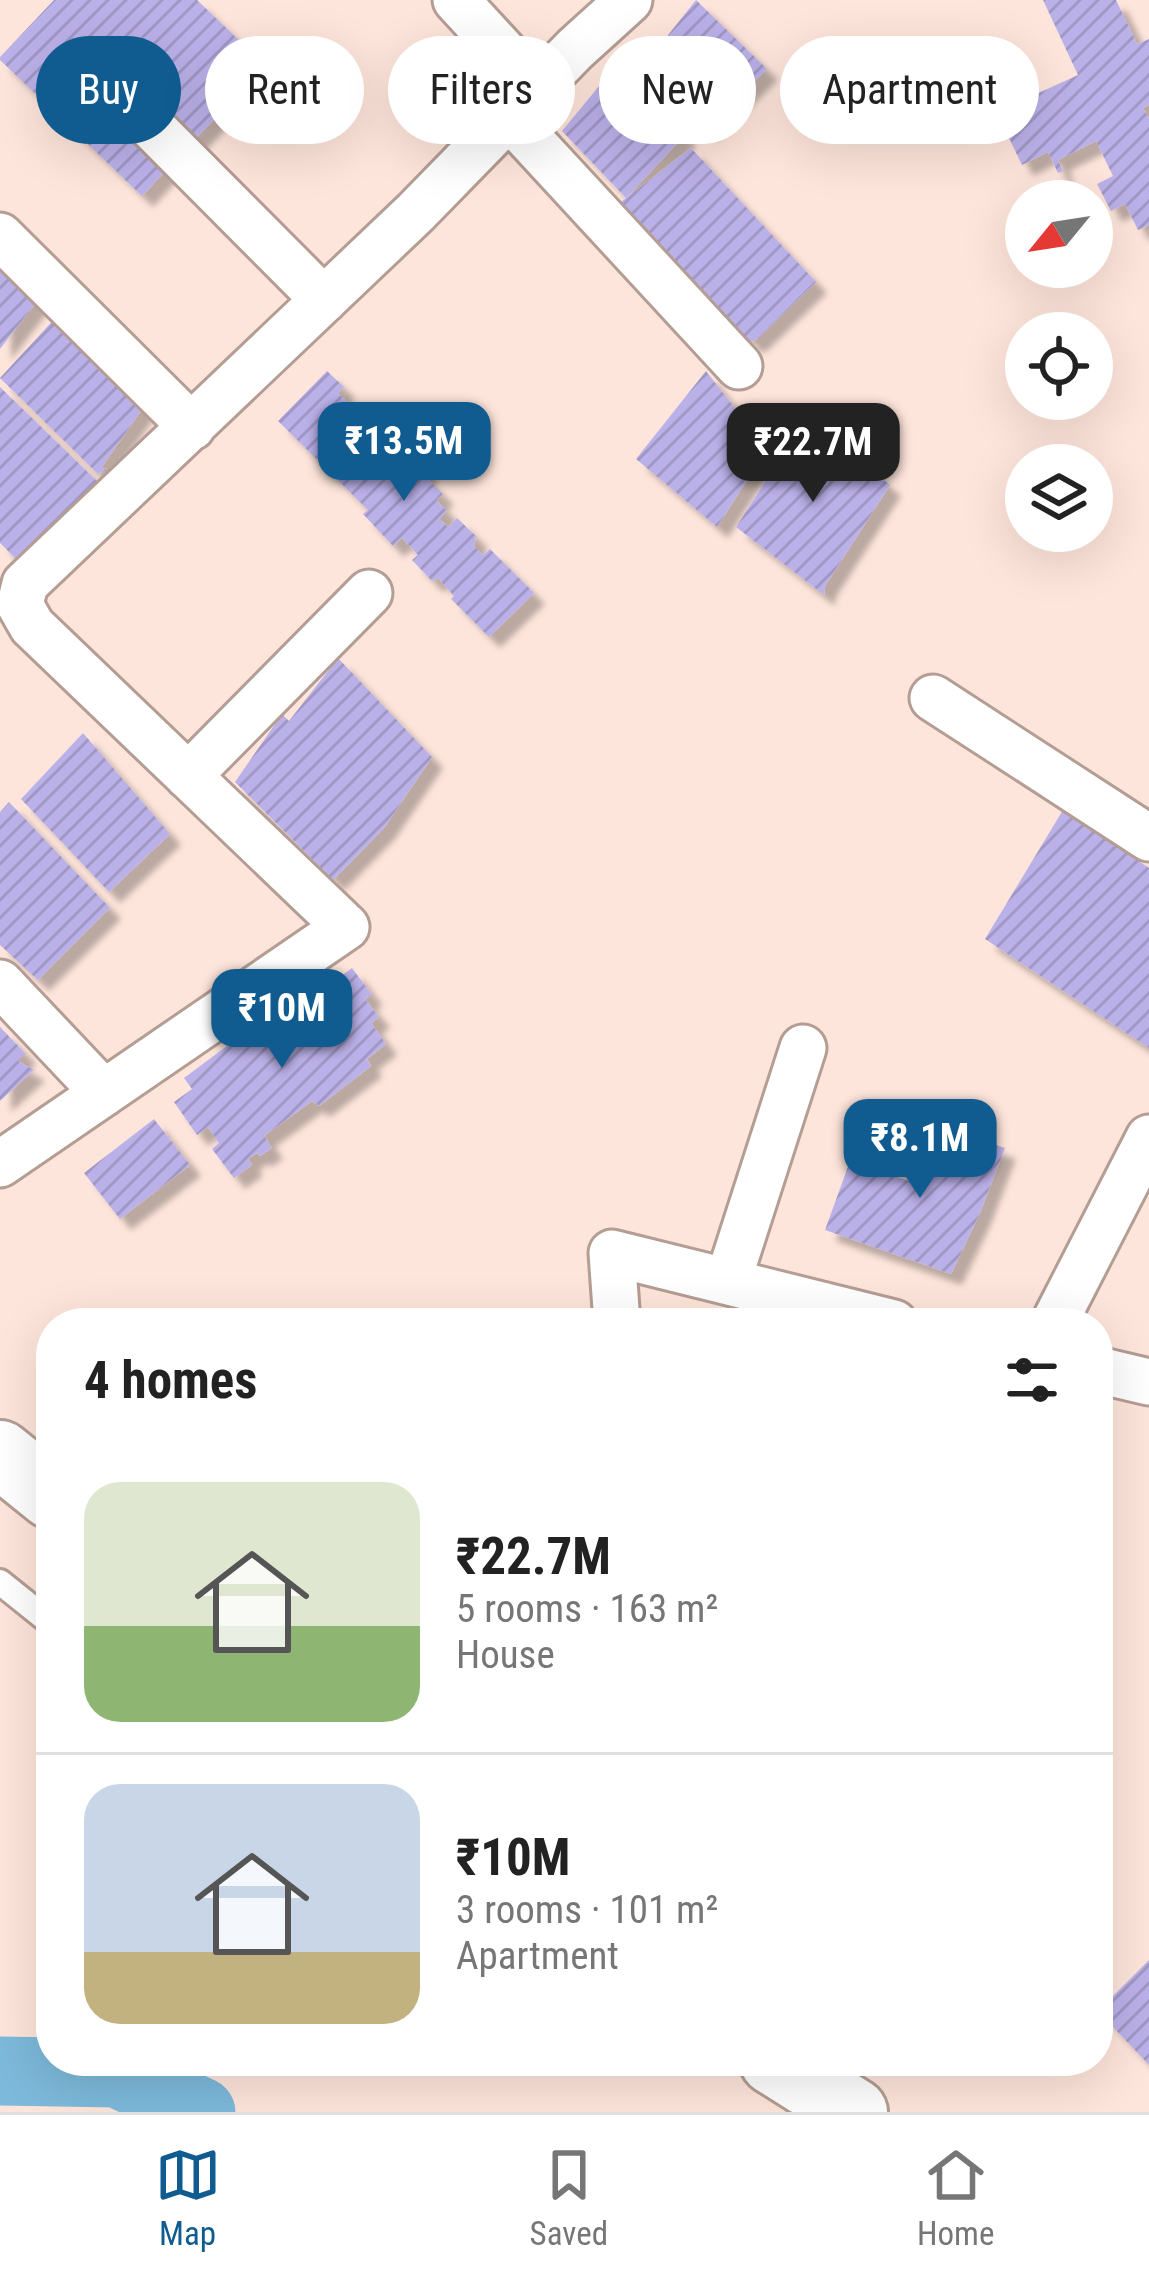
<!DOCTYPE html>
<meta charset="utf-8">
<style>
body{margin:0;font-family:"Roboto Condensed",sans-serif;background:#f2f2f2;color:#222;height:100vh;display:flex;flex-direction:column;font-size:45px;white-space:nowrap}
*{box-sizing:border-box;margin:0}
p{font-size:39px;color:#767676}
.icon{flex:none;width:66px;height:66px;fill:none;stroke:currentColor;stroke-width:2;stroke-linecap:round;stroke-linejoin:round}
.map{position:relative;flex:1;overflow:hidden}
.panel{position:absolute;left:36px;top:1308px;width:1077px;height:768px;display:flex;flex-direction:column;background:#fff;border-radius:48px;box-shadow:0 12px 48px #0002}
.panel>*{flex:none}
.hud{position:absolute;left:36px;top:36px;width:1077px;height:108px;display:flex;gap:24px}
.needle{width:78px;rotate:240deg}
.buttons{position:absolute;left:1005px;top:180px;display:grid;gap:24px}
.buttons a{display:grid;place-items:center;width:108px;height:108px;border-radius:50%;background:#fff;box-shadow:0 12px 48px #0002;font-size:60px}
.price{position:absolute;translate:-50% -102px;padding:0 27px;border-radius:24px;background:#105c90;color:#fff;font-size:39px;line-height:78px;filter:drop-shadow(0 3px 6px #0008)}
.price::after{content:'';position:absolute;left:50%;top:72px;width:36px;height:27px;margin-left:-18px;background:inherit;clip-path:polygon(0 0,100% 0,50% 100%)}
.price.selected{background:#222;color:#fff}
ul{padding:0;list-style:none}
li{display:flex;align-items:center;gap:36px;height:300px;padding:0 48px}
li+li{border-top:3px solid #e0e0e0}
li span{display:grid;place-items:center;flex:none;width:336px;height:240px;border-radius:36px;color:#555}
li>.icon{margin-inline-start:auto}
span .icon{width:144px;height:144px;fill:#fffc;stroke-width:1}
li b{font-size:51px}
h2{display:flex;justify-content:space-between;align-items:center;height:144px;padding:0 48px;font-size:51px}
.chip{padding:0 42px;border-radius:54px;background:#fff;box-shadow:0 12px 48px #0002;font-size:42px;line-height:108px}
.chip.selected{background:#105c90;color:#fff}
.tab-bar{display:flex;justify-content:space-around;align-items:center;height:168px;border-top:3px solid #e0e0e0;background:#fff;font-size:33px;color:#767676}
.tab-bar a{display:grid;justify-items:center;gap:6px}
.tab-bar .selected{color:#105c90}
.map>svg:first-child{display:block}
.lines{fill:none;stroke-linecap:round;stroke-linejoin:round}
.river{stroke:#7db9db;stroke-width:69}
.building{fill:url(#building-hatch);filter:url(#shadow)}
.lane-casing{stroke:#b49d93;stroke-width:30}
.street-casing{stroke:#b49d93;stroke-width:51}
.primary-casing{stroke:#b49d93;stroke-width:72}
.lane{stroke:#fff;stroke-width:24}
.street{stroke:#fff;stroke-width:45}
.primary{stroke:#fff;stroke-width:66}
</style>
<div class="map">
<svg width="1149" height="2112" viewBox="0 0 1149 2112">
<defs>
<pattern id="building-hatch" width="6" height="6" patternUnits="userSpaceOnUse" patternTransform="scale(3)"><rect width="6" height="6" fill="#bbb1e9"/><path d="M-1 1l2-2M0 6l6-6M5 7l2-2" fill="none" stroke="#a097c6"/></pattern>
<filter id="shadow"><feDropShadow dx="11" dy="11" stdDeviation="3" flood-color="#0004"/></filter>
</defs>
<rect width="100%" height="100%" fill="#fee5db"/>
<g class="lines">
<!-- river -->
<path class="river" d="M0 2071 117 2073 201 2112"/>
</g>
<!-- building -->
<path class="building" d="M54 0H197L265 65 142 196 0 60V57Z
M696 0 767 69 706 130 641 69Z
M1043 0H1116L1137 44 1149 39V105L1143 108 1149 119V225L1138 230 1125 204 1111 211 1097 184 1113 176 1096 141 1058 160 1063 171 1058 173 1048 152 1022 165 998 115 1017 106 1010 94 1030 85 1034 95 1078 75Z
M619 62 685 135 626 198 691 148 816 282 757 339 751 342 617 205 626 198 562 131Z
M0 258 41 296 0 349Z
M58 315 145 405 101 468 107 469 98 474 0 378Z
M327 371 344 387 338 393 401 455 408 449 428 469 423 474 443 494 436 500 447 511 439 519 448 527 457 518 476 536 474 546 483 555 490 549 534 593 489 637 451 599 454 596 438 578 432 581 412 560 418 555 402 538 393 546 363 514 368 510 278 421Z
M706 371 767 449 717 527 636 459Z
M0 387 97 481 19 562 0 543Z
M807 416 890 485 825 586 824 595 736 527Z
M338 658 432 757 384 828 333 880 235 782 282 714 289 721Z
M83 733 170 834 109 892 21 799Z
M9 802 110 908 38 980 0 945V812Z
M1063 810 1149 868V1048L985 939Z
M352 968 372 995 365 999 379 1017 371 1023 386 1044 367 1059 371 1066 319 1106 312 1101 264 1136 272 1148 260 1156 257 1153 248 1159 252 1165 234 1178 212 1149 219 1143 208 1127 197 1135 174 1102 192 1089 184 1078 243 1034 250 1043Z
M0 1027 25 1053 18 1061 34 1070 0 1101Z
M154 1119 190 1165 120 1219 84 1173Z
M935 1126 1005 1148 980 1213 951 1274 825 1230 850 1161 909 1181Z
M1149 1960V2065L1098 2011Z"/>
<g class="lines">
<!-- lane casing -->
<g class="lane-casing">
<path id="lane" d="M0 1582 51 1623"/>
</g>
<!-- street casing -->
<g class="street-casing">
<path id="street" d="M456 0 537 88
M137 112 324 300
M509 117 739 366
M0 236 192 427
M933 698 1149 838
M188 776 369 593
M0 983 104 1093
M0 1164 346 927 32 626 20 605 25 584 416 212 575 49 629 0
M728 1281 803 1048
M617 1323 612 1253 894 1323
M1054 1323 1149 1138
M1098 1370 1149 1382"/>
</g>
<!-- primary casing -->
<g class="primary-casing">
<path id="primary" d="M0 1454 51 1495
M773 2061 854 2112"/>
</g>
<!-- lane -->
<use href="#lane" class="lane"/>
<!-- street -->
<use href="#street" class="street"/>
<!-- primary -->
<use href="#primary" class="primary"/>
</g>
</svg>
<div class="buttons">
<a><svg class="needle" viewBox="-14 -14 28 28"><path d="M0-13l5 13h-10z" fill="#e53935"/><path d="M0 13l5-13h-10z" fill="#767676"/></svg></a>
<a><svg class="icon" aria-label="locate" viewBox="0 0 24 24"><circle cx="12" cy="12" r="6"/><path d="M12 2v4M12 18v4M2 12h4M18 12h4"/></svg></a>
<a><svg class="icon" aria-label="layers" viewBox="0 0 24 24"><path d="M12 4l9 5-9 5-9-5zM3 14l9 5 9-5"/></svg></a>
</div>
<b class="price" style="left:404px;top:504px">₹13.5M</b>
<b class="price selected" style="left:813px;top:505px">₹22.7M</b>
<b class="price" style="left:282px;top:1071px">₹10M</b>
<b class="price" style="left:920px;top:1201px">₹8.1M</b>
<div class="hud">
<a class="chip selected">Buy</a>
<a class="chip">Rent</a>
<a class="chip">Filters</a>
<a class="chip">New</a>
<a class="chip">Apartment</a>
</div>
<section class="panel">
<h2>4 homes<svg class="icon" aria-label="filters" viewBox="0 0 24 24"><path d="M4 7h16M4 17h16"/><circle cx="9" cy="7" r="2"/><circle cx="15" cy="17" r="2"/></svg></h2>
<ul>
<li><span style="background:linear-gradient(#dfe7d0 60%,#8fb573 0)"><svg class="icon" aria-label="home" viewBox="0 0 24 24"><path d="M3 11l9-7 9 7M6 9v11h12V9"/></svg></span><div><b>₹22.7M</b><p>5 rooms · 163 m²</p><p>House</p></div></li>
<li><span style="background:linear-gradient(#c9d6e8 70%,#c2b280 0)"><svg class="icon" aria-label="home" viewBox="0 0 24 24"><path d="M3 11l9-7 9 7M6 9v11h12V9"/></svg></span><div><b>₹10M</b><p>3 rooms · 101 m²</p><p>Apartment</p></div></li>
</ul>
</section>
</div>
<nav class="tab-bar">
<a class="selected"><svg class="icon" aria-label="map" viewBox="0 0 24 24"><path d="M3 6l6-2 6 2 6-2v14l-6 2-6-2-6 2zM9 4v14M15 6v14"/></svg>Map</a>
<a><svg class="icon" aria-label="saved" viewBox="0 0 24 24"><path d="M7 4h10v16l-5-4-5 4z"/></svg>Saved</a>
<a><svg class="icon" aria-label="home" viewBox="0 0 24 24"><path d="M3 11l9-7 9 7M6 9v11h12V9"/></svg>Home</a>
</nav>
